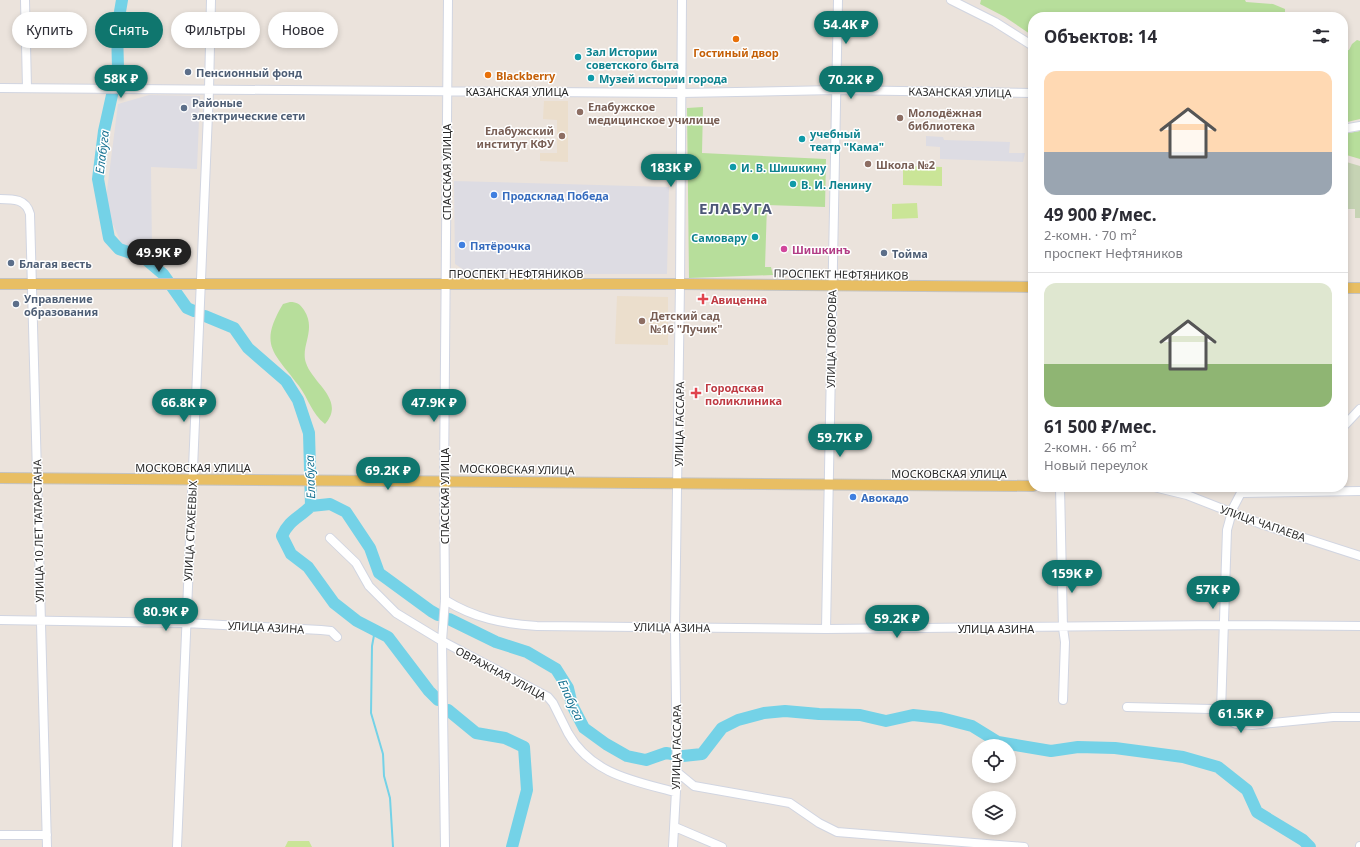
<!DOCTYPE html>
<html lang="ru">
<meta charset="utf-8">
<style>
body{margin:0;font-family:"Noto Sans",sans-serif;background:#f2f2f3;color:#2b2b33;height:100vh;display:flex;flex-direction:column;font-size:15px;white-space:nowrap}
*{box-sizing:border-box;margin:0}
p{font-size:13px;color:#7c7c81}
.icon{flex:none;width:22px;height:22px;fill:none;stroke:currentColor;stroke-width:2;stroke-linecap:round;stroke-linejoin:round}
.map{position:relative;flex:1;overflow:hidden}
.drawer{position:absolute;left:1028px;top:12px;width:320px;height:480px;display:flex;flex-direction:column;background:#fff;border-radius:16px;box-shadow:0 2px 6px #0003}
.drawer>*{flex:none}
.hud{position:absolute;left:12px;top:12px;width:380px;height:36px;display:flex;gap:8px}
.controls{position:absolute;left:972px;top:739px;display:grid;gap:8px}
.controls a{display:grid;place-items:center;width:44px;height:44px;border-radius:50%;background:#fff;box-shadow:0 2px 6px #0003;font-size:20px}
.price{position:absolute;translate:-50% -34px;padding:0 9px;border-radius:14px;background:#0f766e;color:#fff;font-size:13px;line-height:26px;filter:drop-shadow(0 1px 2px #0008)}
.price::after{content:'';position:absolute;left:50%;top:24px;width:12px;height:9px;margin-left:-6px;background:inherit;clip-path:polygon(0 0,100% 0,50% 100%)}
.price.on{background:#222;color:#fff}
ul{padding:0;list-style:none}
li{display:grid;align-content:center;gap:8px;height:212px;padding:0 16px}
li+li{border-top:1px solid #e1e1e2}
li span{display:grid;place-items:center;height:124px;border-radius:12px;color:#555}
li>.icon{margin-inline-start:auto}
span .icon{width:72px;height:72px;fill:#fffc;stroke-width:1}
li b{font-size:17px}
h2{display:flex;justify-content:space-between;align-items:center;height:48px;padding:0 16px;font-size:17px}
.chip{padding:0 14px;border-radius:18px;background:#fff;box-shadow:0 2px 6px #0003;font-size:14px;line-height:36px}
.chip.on{background:#0f766e;color:#fff}
.map>svg:first-child{display:block}
.industrial{fill:#dddce3}
.education{fill:#ebdecc}
.green{fill:#b7de9b}
.cemetery{fill:#c6d3b4}
.pitch{fill:#cae597}
.lines{fill:none;stroke-linecap:round;stroke-linejoin:round}
.stream{stroke:#74d2e7;stroke-width:2}
.river{stroke:#74d2e7;stroke-width:12}
.minor-casing{stroke:#d1d5e1;stroke-width:10}
.major-casing{stroke:#c3c3c3;stroke-width:12}
.minor{stroke:#fff;stroke-width:8}
.major{stroke:#e8be63;stroke-width:10}
.food-dot{fill:#e8710a;stroke:#fff;stroke-width:1.5}
.culture-dot{fill:#0f9aa8;stroke:#fff;stroke-width:1.5}
.service-dot{fill:#5c6f8a;stroke:#fff;stroke-width:1.5}
.education-dot{fill:#8d6e63;stroke:#fff;stroke-width:1.5}
.shop-dot{fill:#3f7fe0;stroke:#fff;stroke-width:1.5}
.hotel-dot{fill:#d1479c;stroke:#fff;stroke-width:1.5}
.health-dot{fill:#e0444e;stroke:#fff;stroke-width:1.5}
.labels{text-anchor:middle;dominant-baseline:central;stroke-width:3;stroke-linejoin:round;paint-order:stroke}
.culture-label{font-size:11px;font-weight:bold;fill:#0d838f;stroke:#fff;text-anchor:start}
.food-label{font-size:11px;font-weight:bold;fill:#c56008;stroke:#fff}
.service-label{font-size:11px;font-weight:bold;fill:#4e5e75;stroke:#fff;text-anchor:start}
.street-label{font-size:11px;fill:#292929;stroke:#fff}
.education-label{font-size:11px;font-weight:bold;fill:#785e54;stroke:#fff;text-anchor:start}
.shop-label{font-size:11px;font-weight:bold;fill:#366cbe;stroke:#fff;text-anchor:start}
.hotel-label{font-size:11px;font-weight:bold;fill:#b23c85;stroke:#fff;text-anchor:start}
.health-label{font-size:11px;font-weight:bold;fill:#be3a42;stroke:#fff;text-anchor:start}
.water-label{font-size:12px;font-style:italic;fill:#157191;stroke:#fff}
.district-label{font-size:15px;font-weight:bold;letter-spacing:1px;fill:#4c5777;stroke:#fff}
</style>
<div class="map">
<svg width="1360" height="847" viewBox="0 0 1360 847">
<rect width="100%" height="100%" fill="#ebe3dc"/>
<!-- industrial -->
<path class="industrial" d="M149 95 200 96 197 169 151 167 152 252 123 247 105 206 118 104Z
M926 136 943 137 944 140 1010 142 1009 153H1025L1023 162 940 159V147L926 146Z
M454 181 669 187 667 274H470L455 264Z"/>
<!-- education -->
<path class="education" d="M544 101H568V162L540 161V153H557V120L543 119Z
M617 296 668 297V345L615 344Z"/>
<!-- green -->
<path class="green" d="M981 0H1245L1246 2 1273 4 1285 9V17H1033V36L1005 17 980 4Z
M1357 40 1360 41V119L1343 123V51L1349 50 1352 44Z
M703 107 702 153 826 159 825 207 767 205 765 267H771L773 275 689 278 687 108Z
M1360 131V159L1343 154V134Z
M290 302C297 302 300 304 304 310 317 330 300 346 306 363 313 384 346 400 325 424 312 414 308 398 299 386 274 352 258 346 283 304Z"/>
<!-- cemetery -->
<path class="cemetery" d="M1343 161 1360 166V218H1355V209H1343Z"/>
<!-- pitch -->
<path class="pitch" d="M903 166 942 167V186L903 185Z
M917 203 918 218 892 219V204Z
M288 841H309L312 847H285Z"/>
<g class="lines">
<!-- stream -->
<path class="stream" d="M375 630 372 646 371 713 383 754 384 776 390 798 393 847"/>
<!-- river -->
<path class="river" d="M122 0 117 29 118 68 104 131 98 179 109 238 119 249 143 257 163 274 187 308 194 311
M205 316 234 328 248 348 286 381 298 400 309 433 311 506C299 518 289 520 282 536L291 554 308 567 334 603 357 621 388 637 429 691 438 700
M311 506 330 504 346 512 370 548 379 573 431 611 438 615
M449 619 496 642 527 652 556 669 568 688 572 705 584 728 606 744 627 756 646 760 666 753 672 754
M448 710 476 733 505 738 524 747 527 790 512 847
M683 756 702 754 722 728 738 720 764 713 785 711 819 714 860 715 886 721 913 715 941 718 972 726 998 742 1051 751 1078 747 1115 748 1183 757 1218 767 1247 790 1257 812 1303 840 1310 847"/>
<!-- minor casing -->
<g class="minor-casing">
<path id="minor" d="M25 0 27 88
M951 0 995 22 1033 46
M0 88 681 93 835 90 1033 93
M1343 129 1360 126
M0 199C14 199 26 199 30 214L47 847
M1343 427 1360 409
M1060 487 1063 628 1065 642 1063 700
M1154 487 1187 495 1261 524 1360 556
M1241 493 1360 491
M330 538 356 563 369 586 396 613 442 641 548 697 553 703C558 713 563 723 568 733 591 774 634 781 675 792
M445 600C474 618 503 624 537 626L826 629 1223 625 1360 626
M0 620 185 623 321 630 331 631 337 637
M826 629 838 0
M1127 707 1211 709 1221 711 1228 720 1236 724 1252 725 1333 717H1360
M1221 711 1227 530 1233 508 1244 487
M677 772 694 786 790 803 819 823 837 832 1024 847
M675 827 722 847
M0 835H47
M177 847 209 90 211 0
M445 847 442 641 445 600 444 480 448 0
M673 847 677 772 675 627 680 284 682 0
M1360 847V846"/>
</g>
<!-- major casing -->
<g class="major-casing">
<path id="major" d="M0 284H680L1033 287
M1343 288H1360
M0 478 1033 486"/>
</g>
<!-- minor -->
<use href="#minor" class="minor"/>
<!-- major -->
<use href="#major" class="major"/>
</g>
<!-- markers -->
<g class="food-dot">
<circle cx="736" cy="39" r="4"/>
<circle cx="488" cy="75" r="4"/>
</g>
<g class="culture-dot">
<circle cx="578" cy="57" r="4"/>
<circle cx="591" cy="78" r="4"/>
<circle cx="802" cy="139" r="4"/>
<circle cx="733" cy="167" r="4"/>
<circle cx="793" cy="184" r="4"/>
<circle cx="755" cy="237" r="4"/>
</g>
<g class="service-dot">
<circle cx="188" cy="72" r="4"/>
<circle cx="184" cy="108" r="4"/>
<circle cx="884" cy="253" r="4"/>
<circle cx="11" cy="263" r="4"/>
<circle cx="16" cy="304" r="4"/>
</g>
<g class="education-dot">
<circle cx="580" cy="112" r="4"/>
<circle cx="900" cy="118" r="4"/>
<circle cx="562" cy="136" r="4"/>
<circle cx="868" cy="164" r="4"/>
<circle cx="642" cy="321" r="4"/>
</g>
<g class="shop-dot">
<circle cx="494" cy="195" r="4"/>
<circle cx="462" cy="245" r="4"/>
<circle cx="853" cy="497" r="4"/>
</g>
<circle class="hotel-dot" cx="784" cy="249" r="4"/>
<g class="health-dot">
<path d="M701 293h4v4h4v4h-4v4h-4v-4h-4v-4h4z"/>
<path d="M694 387h4v4h4v4h-4v4h-4v-4h-4v-4h4z"/>
</g>
<g class="labels">
<!-- culture labels -->
<g class="culture-label">
<text x="586" y="51">Зал Истории<tspan x="586" dy="13">советского быта</tspan></text>
<text x="599" y="78">Музей истории города</text>
<text x="810" y="133">учебный<tspan x="810" dy="13">театр "Кама"</tspan></text>
<text x="741" y="167">И. В. Шишкину</text>
<text x="801" y="184">В. И. Ленину</text>
<text x="747" y="237" text-anchor="end">Самовару</text>
</g>
<!-- food labels -->
<g class="food-label">
<text x="736" y="52">Гостиный двор</text>
<text x="496" y="75" text-anchor="start">Blackberry</text>
</g>
<!-- service labels -->
<g class="service-label">
<text x="196" y="72">Пенсионный фонд</text>
<text x="192" y="102">Районые<tspan x="192" dy="13">электрические сети</tspan></text>
<text x="892" y="253">Тойма</text>
<text x="19" y="263">Благая весть</text>
<text x="24" y="298">Управление<tspan x="24" dy="13">образования</tspan></text>
</g>
<!-- street labels -->
<g class="street-label">
<text x="517" y="91">КАЗАНСКАЯ УЛИЦА</text>
<text transform="translate(960 92) rotate(1)">КАЗАНСКАЯ УЛИЦА</text>
<text transform="translate(446 172) rotate(-90)">СПАССКАЯ УЛИЦА</text>
<text x="516" y="273">ПРОСПЕКТ НЕФТЯНИКОВ</text>
<text transform="translate(841 274) rotate(1)">ПРОСПЕКТ НЕФТЯНИКОВ</text>
<text transform="translate(831 339) rotate(-89)">УЛИЦА ГОВОРОВА</text>
<text transform="translate(679 424) rotate(-89)">УЛИЦА ГАССАРА</text>
<text x="193" y="467">МОСКОВСКАЯ УЛИЦА</text>
<text transform="translate(517 469) rotate(1)">МОСКОВСКАЯ УЛИЦА</text>
<text x="949" y="473">МОСКОВСКАЯ УЛИЦА</text>
<text transform="translate(444 496) rotate(-90)">СПАССКАЯ УЛИЦА</text>
<text transform="translate(1263 523) rotate(19)">УЛИЦА ЧАПАЕВА</text>
<text transform="translate(38 531) rotate(-91)">УЛИЦА 10 ЛЕТ ТАТАРСТАНА</text>
<text transform="translate(190 531) rotate(-87)">УЛИЦА СТАХЕЕВЫХ</text>
<text transform="translate(266 627) rotate(3)">УЛИЦА АЗИНА</text>
<text transform="translate(672 627) rotate(1)">УЛИЦА АЗИНА</text>
<text x="996" y="628">УЛИЦА АЗИНА</text>
<text transform="translate(501 673) rotate(28)">ОВРАЖНАЯ УЛИЦА</text>
<text transform="translate(676 747) rotate(-89)">УЛИЦА ГАССАРА</text>
</g>
<!-- education labels -->
<g class="education-label">
<text x="588" y="106">Елабужское<tspan x="588" dy="13">медицинское училище</tspan></text>
<text x="908" y="112">Молодёжная<tspan x="908" dy="13">библиотека</tspan></text>
<text x="554" y="130" text-anchor="end">Елабужский<tspan x="554" dy="13">институт КФУ</tspan></text>
<text x="876" y="164">Школа №2</text>
<text x="650" y="315">Детский сад<tspan x="650" dy="13">№16 "Лучик"</tspan></text>
</g>
<!-- shop labels -->
<g class="shop-label">
<text x="502" y="195">Продсклад Победа</text>
<text x="470" y="245">Пятёрочка</text>
<text x="861" y="497">Авокадо</text>
</g>
<!-- hotel labels -->
<g class="hotel-label">
<text x="792" y="249">Шишкинъ</text>
</g>
<!-- health labels -->
<g class="health-label">
<text x="711" y="299">Авиценна</text>
<text x="705" y="387">Городская<tspan x="705" dy="13">поликлиника</tspan></text>
</g>
<!-- water labels -->
<g class="water-label">
<text transform="translate(102 152) rotate(-83)">Елабуга</text>
<text transform="translate(310 477) rotate(-92)">Елабуга</text>
<text transform="translate(571 700) rotate(65)">Елабуга</text>
</g>
<!-- district labels -->
<g class="district-label">
<text x="736" y="208">ЕЛАБУГА</text>
</g>
</g>
</svg>
<div class="controls">
<a><svg class="icon" aria-label="locate" viewBox="0 0 24 24"><circle cx="12" cy="12" r="6"/><path d="M12 2v4M12 18v4M2 12h4M18 12h4"/></svg></a>
<a><svg class="icon" aria-label="layers" viewBox="0 0 24 24"><path d="M12 4l9 5-9 5-9-5zM3 14l9 5 9-5"/></svg></a>
</div>
<b class="price" style="left:846px;top:45px">54.4K ₽</b>
<b class="price" style="left:121px;top:99px">58K ₽</b>
<b class="price" style="left:851px;top:100px">70.2K ₽</b>
<b class="price" style="left:671px;top:188px">183K ₽</b>
<b class="price on" style="left:159px;top:273px">49.9K ₽</b>
<b class="price" style="left:184px;top:423px">66.8K ₽</b>
<b class="price" style="left:434px;top:423px">47.9K ₽</b>
<b class="price" style="left:840px;top:458px">59.7K ₽</b>
<b class="price" style="left:388px;top:491px">69.2K ₽</b>
<b class="price" style="left:1072px;top:594px">159K ₽</b>
<b class="price" style="left:1213px;top:610px">57K ₽</b>
<b class="price" style="left:166px;top:632px">80.9K ₽</b>
<b class="price" style="left:897px;top:639px">59.2K ₽</b>
<b class="price" style="left:1241px;top:734px">61.5K ₽</b>
<div class="hud">
<a class="chip">Купить</a>
<a class="chip on">Снять</a>
<a class="chip">Фильтры</a>
<a class="chip">Новое</a>
</div>
<section class="drawer">
<h2>Объектов: 14<svg class="icon" aria-label="filters" viewBox="0 0 24 24"><path d="M4 7h16M4 17h16"/><circle cx="9" cy="7" r="2"/><circle cx="15" cy="17" r="2"/></svg></h2>
<ul>
<li><span style="background:linear-gradient(#ffd9b3 65%,#9aa5b1 0)"><svg class="icon" aria-label="home" viewBox="0 0 24 24"><path d="M3 11l9-7 9 7M6 9v11h12V9"/></svg></span><div><b>49 900 ₽/мес.</b><p>2-комн. · 70 m²</p><p>проспект Нефтяников</p></div></li>
<li><span style="background:linear-gradient(#dfe7d0 65%,#8fb573 0)"><svg class="icon" aria-label="home" viewBox="0 0 24 24"><path d="M3 11l9-7 9 7M6 9v11h12V9"/></svg></span><div><b>61 500 ₽/мес.</b><p>2-комн. · 66 m²</p><p>Новый переулок</p></div></li>
</ul>
</section>
</div>
